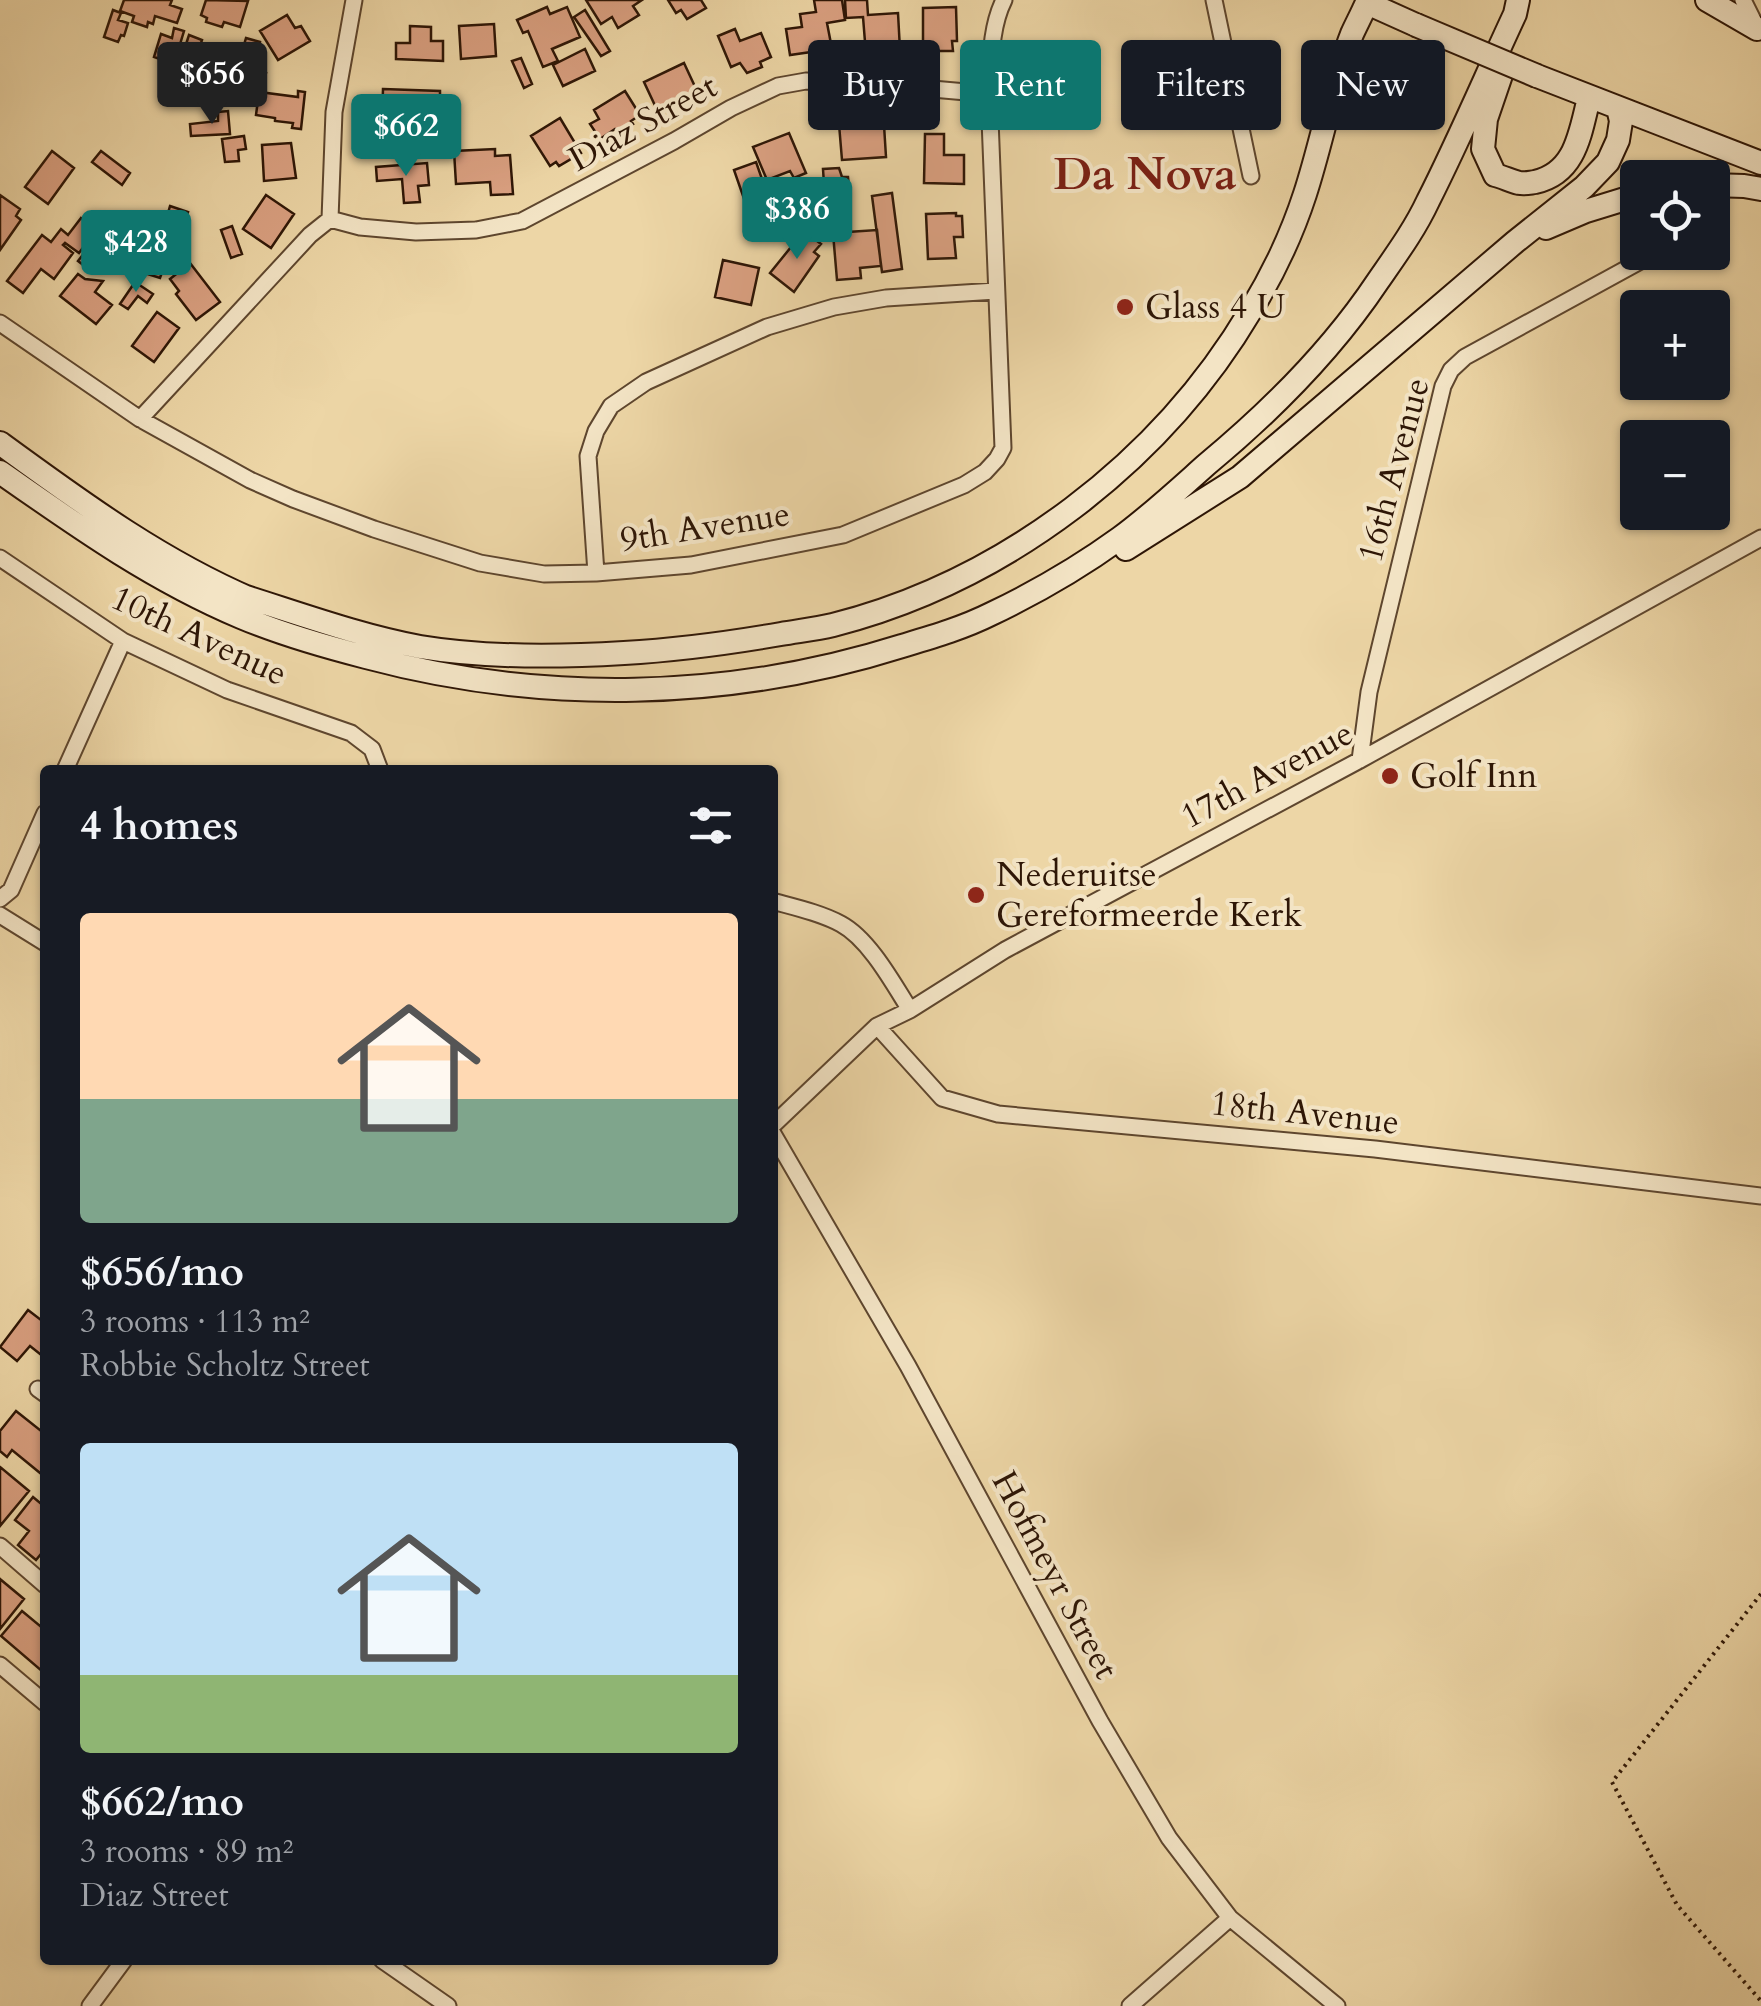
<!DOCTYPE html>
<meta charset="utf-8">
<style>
body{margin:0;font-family:Cardo,serif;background:#242831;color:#f1f3f6;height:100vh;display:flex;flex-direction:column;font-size:38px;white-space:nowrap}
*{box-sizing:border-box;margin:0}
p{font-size:32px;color:#9ea1a6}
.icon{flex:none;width:55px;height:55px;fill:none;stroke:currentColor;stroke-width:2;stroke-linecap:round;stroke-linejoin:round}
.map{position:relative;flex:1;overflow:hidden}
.side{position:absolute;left:40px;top:765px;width:738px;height:1200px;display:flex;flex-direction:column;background:#171b24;border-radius:10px;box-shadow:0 2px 8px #0004}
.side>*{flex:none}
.top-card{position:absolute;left:808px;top:40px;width:802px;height:90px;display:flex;gap:20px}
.controls{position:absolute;left:1620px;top:160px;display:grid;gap:20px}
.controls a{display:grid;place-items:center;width:110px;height:110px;border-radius:10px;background:#171b24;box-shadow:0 2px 8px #0004;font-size:50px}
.price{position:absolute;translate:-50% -85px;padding:0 22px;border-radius:10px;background:#0f766e;color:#fff;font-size:32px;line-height:65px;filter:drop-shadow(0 2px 5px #0008)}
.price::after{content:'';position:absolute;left:50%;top:60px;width:30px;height:22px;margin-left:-15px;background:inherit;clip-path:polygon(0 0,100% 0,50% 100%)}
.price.active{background:#222;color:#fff}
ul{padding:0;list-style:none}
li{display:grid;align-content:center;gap:20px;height:530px;padding:0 40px}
li span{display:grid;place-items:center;height:310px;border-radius:10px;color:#555}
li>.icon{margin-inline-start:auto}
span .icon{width:180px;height:180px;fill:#fffc;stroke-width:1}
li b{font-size:42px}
h2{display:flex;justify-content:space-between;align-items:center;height:120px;padding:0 40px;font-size:42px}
.chip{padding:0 35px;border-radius:10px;background:#171b24;box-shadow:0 2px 8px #0004;font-size:35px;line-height:90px}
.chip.active{background:#0f766e;color:#fff}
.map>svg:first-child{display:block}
.building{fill:#daa081;stroke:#2e1606;stroke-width:2.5}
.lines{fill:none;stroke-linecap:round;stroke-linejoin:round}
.street-casing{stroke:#5e462e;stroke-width:19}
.secondary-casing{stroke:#2e1606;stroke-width:26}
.path{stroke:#2e1606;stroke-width:4;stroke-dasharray:2.5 5;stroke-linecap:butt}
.street{stroke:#f3e4c5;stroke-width:15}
.secondary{stroke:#f3e4c5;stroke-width:22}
.secondary-bridge-casing{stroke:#2e1606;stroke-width:26;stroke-linecap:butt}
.secondary-bridge{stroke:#f3e4c5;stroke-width:22}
.poi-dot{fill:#8f2418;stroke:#f3e4c5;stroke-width:4}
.labels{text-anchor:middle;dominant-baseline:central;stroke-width:8;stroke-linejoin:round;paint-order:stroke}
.street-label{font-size:35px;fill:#2e1606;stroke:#f3e4c5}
.poi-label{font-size:35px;fill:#2e1606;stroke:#f3e4c5;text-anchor:start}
.district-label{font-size:45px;font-weight:bold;fill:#7a1f14;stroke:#f3e4c5}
</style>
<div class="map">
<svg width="1761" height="2006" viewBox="0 0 1761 2006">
<rect width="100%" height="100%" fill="#edd6a6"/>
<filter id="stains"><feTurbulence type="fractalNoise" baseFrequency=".002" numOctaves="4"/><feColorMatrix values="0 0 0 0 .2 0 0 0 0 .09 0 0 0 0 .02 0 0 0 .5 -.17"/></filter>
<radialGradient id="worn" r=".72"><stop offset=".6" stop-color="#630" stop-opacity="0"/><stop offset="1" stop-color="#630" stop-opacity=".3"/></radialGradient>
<!-- building -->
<path class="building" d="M124 0H172L170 5 182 9 177 23 155 16 153 24 148 22 147 27 132 22 134 16 120 11Z
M206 0 248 1 240 27 224 22 222 27 206 22 207 18 201 15Z
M586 0H642L633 6 639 15 618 28 612 17 601 24Z
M668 0H701L706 8 687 19 681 10 676 13Z
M814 0H842L845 20 827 23 832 49 790 55 786 29 802 27 800 14 816 12Z
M845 0H867L868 15 898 13 900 50 857 52V43L865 42 863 17 846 18Z
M547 7 550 14 567 7 580 37 552 49 558 61 543 67 528 31 523 33 517 20Z
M956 7 957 41H952L953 51H923V8Z
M113 10 121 13 118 20 128 23 124 36 121 35 118 42 104 37Z
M585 10 610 51 601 56 574 17Z
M287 15 295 28 301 26 310 41 278 60 260 31Z
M494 24 496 56 461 59 459 26Z
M410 26 431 27V41H443V61L396 59V43H410Z
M174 28 184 31 174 64 154 57 161 34 172 38Z
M735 29 740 41 761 33 771 57 760 62 762 67 747 73 740 63 731 67 718 36Z
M189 35 202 40 192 71 179 66Z
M246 38 260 42 257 59 254 58 251 66 239 62Z
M585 49 595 71 563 86 553 65Z
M521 58 532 84 524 88 512 61Z
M684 63 697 91 672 103 673 107 659 114 644 82Z
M234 68 266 73 263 87 253 85 251 95 230 92Z
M383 89 440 91V112L414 111 413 146H386L385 142H380V133H375V119L382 120Z
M298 91 305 92 301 129 292 128 293 123 275 121V118L256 115 259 92 298 97Z
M625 91 640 115 631 121 633 124 619 132 615 129 600 139 590 124 599 119 594 110Z
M228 111 230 134 191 136 190 124 218 121V112Z
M560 118 581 153 559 166 556 162 550 166 531 136Z
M855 123V127L884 125 886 157 842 160 839 124Z
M789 133 806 173 794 178 790 171 767 180 753 147Z
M925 134H944V155H964V184L924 183Z
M244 136 246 149 238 150 239 161 225 162 222 139Z
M291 143 296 178 264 181 262 145Z
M495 149V156L510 155 513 194 491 195 490 182 456 184 454 151Z
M52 151 74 168 48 204 25 187Z
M101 151 130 173 122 185 92 162Z
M756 162 762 179 752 183 762 212 750 216 734 170Z
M427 163 429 185 418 186 420 202 404 203 402 179 377 181 376 167Z
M839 168 842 177H848L850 198 825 200 823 169Z
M892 193 902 269 882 272 872 196Z
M0 195 20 209 16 216 21 220 0 250Z
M266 195 294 214 271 248 243 229Z
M170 206 188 212 183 228 173 225 172 229 164 227Z
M90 213 102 222 79 253 65 243 63 245 73 253 54 279 41 269 23 293 7 281 42 235 51 242 61 229 68 235 81 218 85 221Z
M956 213V216H962L963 237H954L956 258 928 259 926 214Z
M232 226 242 254 231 258 221 230Z
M877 230 881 266 860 268 861 278 837 280 833 233Z
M804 231 821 244 814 252 819 256 794 292 770 273Z
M154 232 167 236 163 248 170 250 160 278 141 272Z
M99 234 118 249 109 261 102 256 91 271 78 261Z
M723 260 759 268 751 305 715 297Z
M190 263 220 302 196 320 176 294 179 291 170 279Z
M78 274 85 279 103 281 95 292 112 305 96 324 60 296Z
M135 282 153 294 147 303 138 296 128 309 120 304Z
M157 312 179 328 154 362 132 346Z
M28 1310 45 1323V1358L30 1346 17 1361 0 1347Z
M16 1411 45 1434V1477L12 1450 7 1457 0 1451V1431Z
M0 1467 29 1491 0 1526Z
M33 1497 45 1507V1549L36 1560 18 1545 29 1531 15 1520Z
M0 1579 24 1599 0 1629Z
M22 1611 40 1626 45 1622V1669L43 1672 1 1636Z"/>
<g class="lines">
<!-- street casing -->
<g class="street-casing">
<path id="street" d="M1214 0 1251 176
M1743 0 1757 28
M330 219 360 227 416 232 476 230 522 221 674 141 731 108 778 86 806 81 853 82 989 94
M0 323 140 419 250 480 293 499 374 529 480 563 544 574 596 573 691 565 843 535 964 485 985 472 997 459 1003 448 989 94C991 63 990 28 1004 0
M140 419 310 235 330 219 334 112 354 0
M0 558 123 641 227 690 351 733 372 749 380 770
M596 573 588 456 596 431 611 406 646 382 767 327 834 307 886 298 996 291
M1360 760 1369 692 1443 386 1451 370 1465 357 1657 252
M65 770 123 641
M0 899 11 890 45 813
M772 901C794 907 821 913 841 924 869 939 893 983 910 1010
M0 915 45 943
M877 1026 942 1098 998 1114 1375 1149 1761 1196
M772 1126 877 1026 910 1010 1005 950 1360 760 1761 538
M772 1132 908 1366 1100 1721 1169 1838 1230 1918 1337 2006
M38 1389 45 1394
M0 1546 45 1585
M0 1665 45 1703
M382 1960 448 2006
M90 2006 124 1960
M1130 2006 1230 1918"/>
</g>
<!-- secondary casing -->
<g class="secondary-casing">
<path id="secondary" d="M1707 0 1757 29
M1367 3 1416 25
M1501 75 1486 119 1483 149 1495 175C1503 177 1511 181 1519 183 1525 184 1528 183 1535 182 1576 173 1580 133 1589 98
M1537 76 1761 163
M1712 185 1744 186 1761 189
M1546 228 1586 211 1638 195
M0 443C82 503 165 564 260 603
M0 472C77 526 153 580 241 617 281 634 323 646 366 657 542 704 728 701 902 646 932 637 963 628 991 614 1035 593 1080 567 1120 538 1150 516 1178 490 1206 465 1270 412 1332 350 1378 281 1396 255 1415 229 1428 201 1459 140 1486 76 1515 14L1518 0
M1126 549 1240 477 1515 242 1584 187 1608 162 1618 140 1621 121 1618 108
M246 597C303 615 361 636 420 647 486 658 557 657 624 653 677 650 729 643 781 634 798 631 816 629 833 625 1005 581 1161 462 1251 310 1273 274 1292 234 1305 194 1322 142 1332 85 1352 34 1357 23 1363 12 1368 0"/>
</g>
<!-- path -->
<path class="path" d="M1761 1594 1612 1782 1677 1905 1761 2001"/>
<!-- street -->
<use href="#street" class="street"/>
<!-- secondary -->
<use href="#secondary" class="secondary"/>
<!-- secondary-bridge casing -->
<g class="secondary-bridge-casing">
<path id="secondary-bridge" d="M1416 25 1537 76"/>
</g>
<!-- secondary-bridge -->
<use href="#secondary-bridge" class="secondary-bridge"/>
</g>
<!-- markers -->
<g class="poi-dot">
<circle cx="1125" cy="307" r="10"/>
<circle cx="1390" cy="776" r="10"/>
<circle cx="976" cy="895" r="10"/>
</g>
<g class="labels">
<!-- street labels -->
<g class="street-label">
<text transform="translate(643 123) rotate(-29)">Diaz Street</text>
<text transform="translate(1394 470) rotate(-75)">16th Avenue</text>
<text transform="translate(705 527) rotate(-9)">9th Avenue</text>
<text transform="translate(199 636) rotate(25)">10th Avenue</text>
<text transform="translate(1267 775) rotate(-28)">17th Avenue</text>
<text transform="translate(1305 1113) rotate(6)">18th Avenue</text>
<text transform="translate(1055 1575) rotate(62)">Hofmeyr Street</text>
</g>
<!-- poi labels -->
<g class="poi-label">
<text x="1145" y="307">Glass 4 U</text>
<text x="1410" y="776">Golf Inn</text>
<text x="996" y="875">Nederuitse<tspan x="996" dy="40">Gereformeerde Kerk</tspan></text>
</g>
<!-- district labels -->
<g class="district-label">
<text x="1145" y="174">Da Nova</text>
</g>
</g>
<rect width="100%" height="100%" filter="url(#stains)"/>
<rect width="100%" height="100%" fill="url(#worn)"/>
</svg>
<div class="controls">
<a><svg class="icon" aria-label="locate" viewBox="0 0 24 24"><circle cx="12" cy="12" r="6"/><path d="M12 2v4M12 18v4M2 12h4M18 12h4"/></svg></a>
<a>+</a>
<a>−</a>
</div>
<b class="price active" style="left:212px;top:127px">$656</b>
<b class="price" style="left:406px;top:179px">$662</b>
<b class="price" style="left:797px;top:262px">$386</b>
<b class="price" style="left:136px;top:295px">$428</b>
<div class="top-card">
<a class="chip">Buy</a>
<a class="chip active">Rent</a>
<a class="chip">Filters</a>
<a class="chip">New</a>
</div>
<section class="side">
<h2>4 homes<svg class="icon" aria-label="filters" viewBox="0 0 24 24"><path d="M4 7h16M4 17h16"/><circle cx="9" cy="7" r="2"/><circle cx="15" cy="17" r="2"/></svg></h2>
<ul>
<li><span style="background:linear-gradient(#ffd9b3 60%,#7fa58c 0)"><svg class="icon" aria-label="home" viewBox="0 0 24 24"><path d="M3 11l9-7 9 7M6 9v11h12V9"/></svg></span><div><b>$656/mo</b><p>3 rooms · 113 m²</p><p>Robbie Scholtz Street</p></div></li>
<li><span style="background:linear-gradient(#bfe0f5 75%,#8fb573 0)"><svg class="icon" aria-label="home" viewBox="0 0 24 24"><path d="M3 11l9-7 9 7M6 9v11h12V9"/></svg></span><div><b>$662/mo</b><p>3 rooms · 89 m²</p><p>Diaz Street</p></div></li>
</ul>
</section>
</div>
